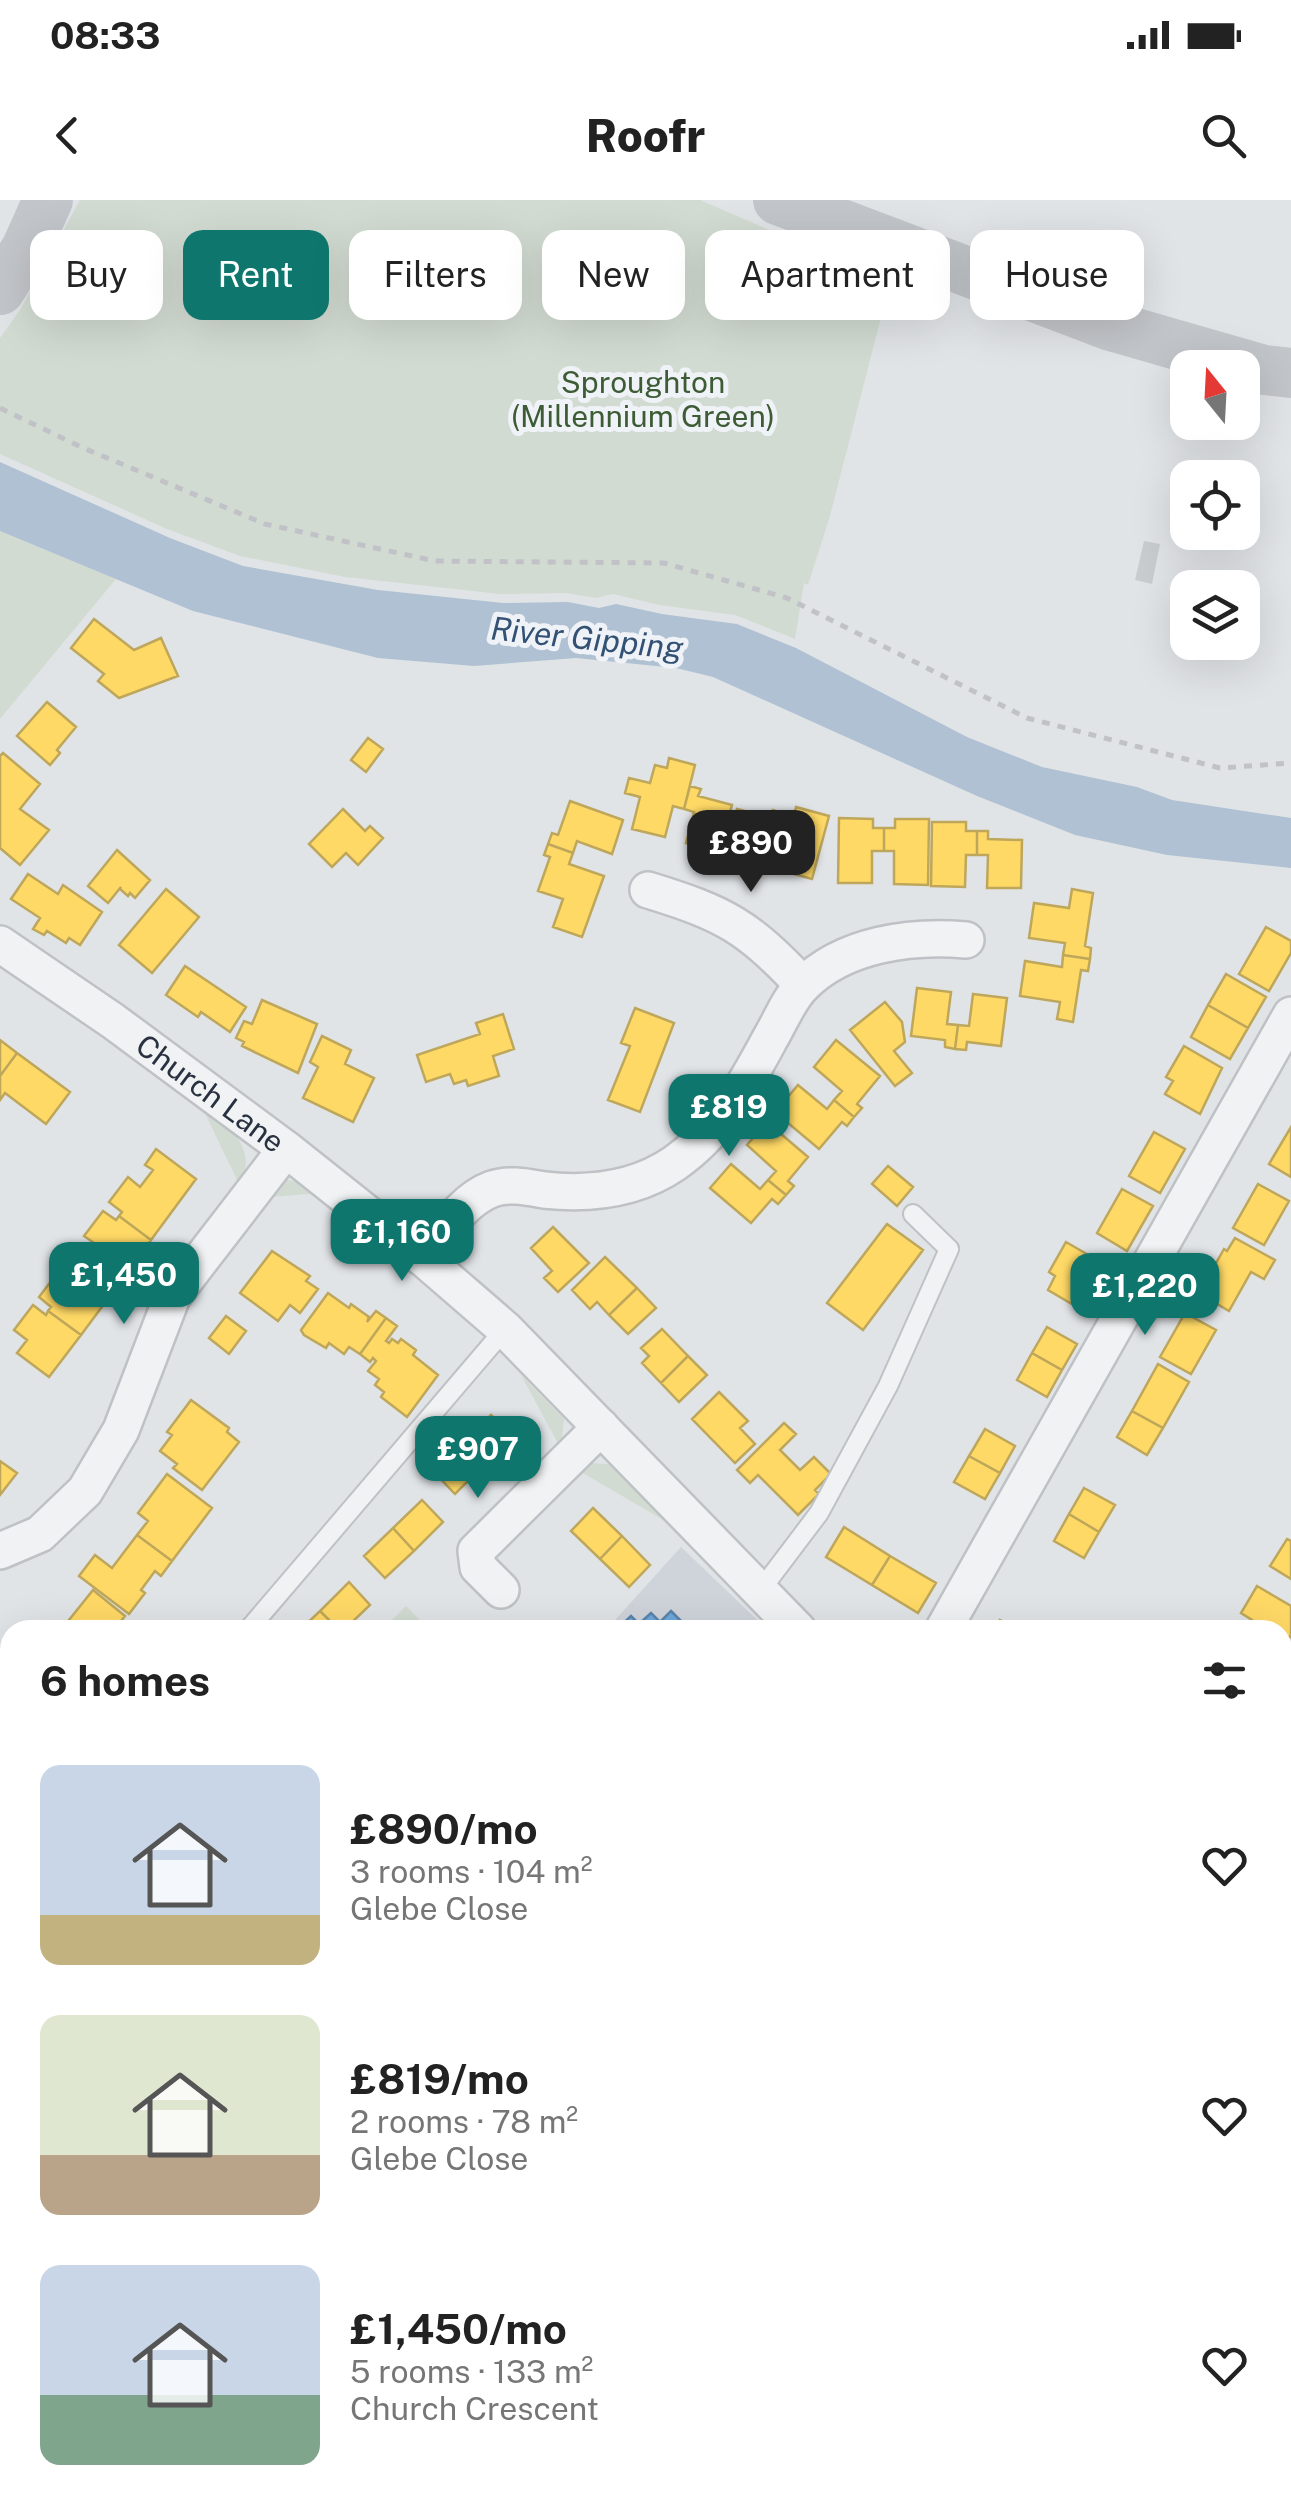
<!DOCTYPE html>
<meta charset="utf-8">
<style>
body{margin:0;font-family:"Public Sans",sans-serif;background:#f2f2f2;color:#222;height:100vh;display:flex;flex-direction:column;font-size:38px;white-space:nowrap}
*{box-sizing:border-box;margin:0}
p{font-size:32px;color:#767676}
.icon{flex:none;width:55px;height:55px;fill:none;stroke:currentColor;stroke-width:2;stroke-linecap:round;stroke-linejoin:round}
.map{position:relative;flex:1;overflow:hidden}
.drawer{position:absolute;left:0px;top:1420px;width:1292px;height:892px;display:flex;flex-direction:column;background:#fff;border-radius:30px 30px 0 0;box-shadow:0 10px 40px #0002}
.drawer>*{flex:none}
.guide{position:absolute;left:30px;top:30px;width:1232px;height:90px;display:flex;gap:20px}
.needle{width:65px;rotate:342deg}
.fabs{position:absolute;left:1170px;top:150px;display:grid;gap:20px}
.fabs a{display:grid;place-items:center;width:90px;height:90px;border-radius:20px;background:#fff;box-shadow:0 10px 40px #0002;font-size:50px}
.price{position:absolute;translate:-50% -85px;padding:0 22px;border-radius:20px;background:#0f766e;color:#fff;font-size:32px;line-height:65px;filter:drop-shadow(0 2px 5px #0008)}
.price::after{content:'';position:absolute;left:50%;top:60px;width:30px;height:22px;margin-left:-15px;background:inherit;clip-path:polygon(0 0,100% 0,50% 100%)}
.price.selected{background:#222;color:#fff}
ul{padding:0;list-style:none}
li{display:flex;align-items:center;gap:30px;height:250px;padding:0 40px}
li span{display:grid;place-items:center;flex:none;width:280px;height:200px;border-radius:20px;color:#555}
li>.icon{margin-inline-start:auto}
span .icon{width:120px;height:120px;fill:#fffc;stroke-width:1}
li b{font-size:42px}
h2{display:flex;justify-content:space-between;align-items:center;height:120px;padding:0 40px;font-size:42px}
.pill{padding:0 35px;border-radius:20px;background:#fff;box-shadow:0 10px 40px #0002;font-size:35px;line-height:90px}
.pill.selected{background:#0f766e;color:#fff}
.status{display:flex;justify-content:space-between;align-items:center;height:70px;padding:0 50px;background:#fff;direction:ltr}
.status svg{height:28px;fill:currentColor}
header{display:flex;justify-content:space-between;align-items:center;height:130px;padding:0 40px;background:#fff;font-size:45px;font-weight:800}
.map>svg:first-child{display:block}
.built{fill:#cfd3da}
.green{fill:#d2dbd2}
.water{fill:#afc1d2}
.homes{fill:#ffd966;stroke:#bea75b;stroke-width:2.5}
.schools{fill:#6fa8dc;stroke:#5a84ad;stroke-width:2.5}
.industry{fill:#999;stroke:#777a7e;stroke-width:2.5}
.building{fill:#c9cccf}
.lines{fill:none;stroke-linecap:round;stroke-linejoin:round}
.lane-casing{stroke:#bfc2c5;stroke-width:22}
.street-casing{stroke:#bfc2c5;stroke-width:40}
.path{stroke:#c0c2c7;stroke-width:5;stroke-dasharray:8 8;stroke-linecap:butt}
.lane{stroke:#f1f2f3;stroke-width:18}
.street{stroke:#f1f2f3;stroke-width:35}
.secondary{stroke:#c2c5c9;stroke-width:50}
.labels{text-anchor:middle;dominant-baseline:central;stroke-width:10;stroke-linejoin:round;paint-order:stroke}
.park-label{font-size:30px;fill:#3d5c35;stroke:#eff2f6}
.street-label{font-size:30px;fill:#283140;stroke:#eff2f6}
.water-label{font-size:32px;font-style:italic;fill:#325174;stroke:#eff2f6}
</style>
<div class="status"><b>08:33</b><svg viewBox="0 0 49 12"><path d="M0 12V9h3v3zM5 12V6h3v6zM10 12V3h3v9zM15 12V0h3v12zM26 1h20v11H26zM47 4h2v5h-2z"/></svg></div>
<header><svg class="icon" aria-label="back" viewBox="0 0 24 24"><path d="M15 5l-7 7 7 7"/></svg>Roofr<svg class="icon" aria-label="search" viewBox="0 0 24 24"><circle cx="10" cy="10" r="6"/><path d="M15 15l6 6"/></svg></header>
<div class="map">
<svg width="1291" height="2312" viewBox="0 0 1291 2312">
<rect width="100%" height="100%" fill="#e1e4e7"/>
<!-- built -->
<path class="built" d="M681 1347 768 1430H606Z"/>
<!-- green -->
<path class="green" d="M80 0H700L885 80 884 87 888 90 830 316 808 385 804 383 795 439 735 415 659 405 613 394 596 398 566 393 500 394 345 377 240 356 167 329 0 254V138L20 110Z
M0 331 116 379 0 519Z
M200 903C225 922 261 949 239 984Z
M287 980 311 984 322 993 258 998 276 983Z
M521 1175 564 1219 561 1249Z
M590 1263 609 1264 665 1321 576 1269Z
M406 1406 430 1430H382Z
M10 1635V1719L0 1713V1644Z
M10 1832V2230L0 2217V1840Z
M1289 1969 1291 2312H945L948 2302H1282V1975Z
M0 2252 10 2266V2302L43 2303 53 2312H0Z
M123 2303 483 2302 502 2312H106Z"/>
<!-- water -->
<path class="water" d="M0 262 170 338 243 366 378 390 503 403 568 402 599 408 616 404 662 414 737 424 796 448 967 537 1042 567 1137 587 1172 600 1291 618V668L1167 655 1075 635 977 596 713 477 676 468 576 458 474 466 378 458 193 411 0 331Z"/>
<!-- homes -->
<path class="homes" d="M94 419 134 450 161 438 178 476 119 498 98 481 104 474 71 448Z
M47 502 76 527 57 550 60 553 50 565 17 536Z
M368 538 383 549 366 572 351 560Z
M3 553 40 584 20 609 49 630 20 665 0 648V556Z
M669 558 695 565 684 609 673 606 665 637 632 629 640 597 625 593 629 578 650 583 655 565 667 568Z
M690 586 701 589 698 596 732 605 719 652 686 643 694 612 684 609Z
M570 601 623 620 612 654 577 641 573 653 548 644 552 633 558 635Z
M796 607 829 616 812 679 779 670 788 638 777 636 783 613 794 616Z
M343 609 365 631 370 626 383 638 358 665 346 653 332 667 309 644Z
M737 609 771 618 773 610 783 613 777 636 766 633 758 664 725 655Z
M839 618 873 619V628H884V651H872V683H838Z
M895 619H929L928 685 894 684V651H884V628H895Z
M932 622H966V631H977V655H966L965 687 931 686Z
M977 631H988V639L1022 640 1021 688H987L988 655H977Z
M548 644 573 653 569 664 604 676 582 737 553 727 563 699 538 691 550 657 544 655Z
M117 650 150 680 135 698 130 693 128 696 120 689 121 687 108 703 88 686Z
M28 674 58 694 63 685 102 712 80 745 69 738 66 743 47 731 44 735 33 729 40 718 11 699Z
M166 689 199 717 152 773 119 745Z
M1072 689 1093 693 1085 746 1091 748 1090 759 1063 755 1065 743 1029 738 1034 703 1069 708Z
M1266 727 1291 741V753L1269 791 1239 774Z
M1063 755 1090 759 1088 771 1081 770 1073 822 1057 819 1060 802 1020 796 1025 761 1062 767Z
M185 766 246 807 230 832 201 812 198 817 166 795Z
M1226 774 1266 797 1248 828 1208 805Z
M917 788 951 792 947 824 958 825 955 849 945 847V840L911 836Z
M973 794 1007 798 1001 846 967 842 966 850 955 849 958 825 969 826Z
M262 800 317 824 298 873 242 846 244 842 236 838 244 821 252 824Z
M885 802 902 822 905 842 894 851 912 873 895 886 850 830Z
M1208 805 1248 828 1230 859 1191 837Z
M635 808 674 823 640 912 608 900 630 846 621 843Z
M503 814 514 849 493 856 499 876 468 886 466 880 454 884 450 874 426 882 417 855 480 834 476 823Z
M322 836 351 850 345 864 374 878 353 922 303 898 318 867 310 862Z
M0 840 17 853 0 876Z
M836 840 880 876 857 904 862 908 854 917 834 900 842 891 814 867Z
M1184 846 1222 868 1200 914 1165 894 1173 881 1166 877Z
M17 853 70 892 46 924 5 893 0 900V876Z
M798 885 827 909 834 900 854 917 847 926 842 922 819 949 775 912Z
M767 922 808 957 788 981 794 986 786 995 768 980 776 971 747 945Z
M1291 927V977L1269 964Z
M1154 932 1185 949 1160 993 1129 976Z
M156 949 196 979 151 1040 119 1016 122 1012 109 1002 128 977 140 987 153 970 145 965Z
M731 964 760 989 768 980 786 995 778 1004 772 999 751 1023 710 988Z
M888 966 913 987 897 1006 872 984Z
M1258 984 1289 1001 1264 1045 1233 1028Z
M1122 989 1153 1006 1127 1051 1097 1033Z
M103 1011 116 1020 119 1016 151 1040 119 1082 87 1058 97 1045 84 1036Z
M887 1024 923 1050 863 1130 827 1103Z
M553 1027 589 1063 558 1092 544 1078 552 1071 531 1048Z
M1235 1038 1275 1060 1264 1079 1251 1072 1229 1111 1199 1093 1224 1049 1227 1051Z
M1066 1042 1104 1064 1082 1110 1048 1090 1055 1076 1049 1072Z
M272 1051 310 1076 306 1081 318 1089 300 1113 290 1105 278 1121 240 1093Z
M605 1057 637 1088 609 1115 597 1102 590 1109 572 1090Z
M80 1068 113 1092 81 1135 48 1111 51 1107 39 1097 58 1072 70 1081Z
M637 1088 656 1108 628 1134 609 1115Z
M328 1093 349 1108 351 1104 369 1117 367 1122 376 1111 386 1118 360 1154 349 1147 344 1154 329 1143 326 1148 304 1135 301 1130Z
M33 1105 46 1115 48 1111 81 1135 49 1177 17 1153 27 1140 14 1130Z
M1185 1113 1216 1130 1191 1174 1160 1157Z
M226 1116 246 1131 229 1154 209 1138Z
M386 1118 397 1126 386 1141 389 1143 392 1139 398 1143 401 1139 416 1150 413 1155 438 1175 407 1217 381 1197 384 1192 375 1185 379 1179 368 1171 376 1161 373 1158 370 1162 360 1154Z
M1047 1127 1077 1144 1062 1170 1032 1153Z
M662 1129 688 1156 661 1183 642 1163 649 1156 641 1148Z
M1032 1153 1062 1170 1047 1197 1017 1180Z
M688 1156 707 1175 679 1202 661 1183Z
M1158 1164 1189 1182 1163 1228 1132 1211Z
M719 1192 748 1221 740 1228 755 1244 735 1263 692 1219Z
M191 1200 229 1228 227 1232 239 1242 202 1290 173 1268 177 1264 160 1251 172 1235 167 1232Z
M1132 1211 1163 1228 1147 1255 1117 1237Z
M491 1215 513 1237 484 1265 462 1243Z
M784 1223 796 1234 780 1250 800 1270 814 1257 831 1274 815 1290 819 1294 798 1315 758 1275 750 1283 737 1270Z
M985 1229 1015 1246 1000 1273 969 1256Z
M462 1243 484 1265 455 1294 433 1271Z
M969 1256 1000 1273 985 1299 954 1282Z
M0 1261 17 1273 0 1295Z
M167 1274 212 1308 172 1361 137 1335 148 1321 138 1313Z
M1084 1288 1115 1305 1099 1332 1069 1314Z
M422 1300 443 1322 414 1351 393 1328Z
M593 1308 622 1336 600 1359 571 1331Z
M1069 1314 1099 1332 1084 1358 1054 1341Z
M844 1327 890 1356 872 1385 826 1357Z
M393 1328 414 1351 385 1378 364 1356Z
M137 1335 172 1361 161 1376 155 1371 141 1390 145 1393 129 1414 79 1376 95 1355 112 1368Z
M622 1336 650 1365 629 1387 600 1359Z
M1287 1339 1291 1341V1379L1270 1366Z
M890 1356 936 1383 918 1413 872 1385Z
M349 1382 370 1405 344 1430H339L320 1411Z
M1257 1386 1291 1406V1435L1287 1442 1282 1439V1430H1268L1241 1413Z
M93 1390 125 1416 114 1430H61Z
M320 1411 339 1430H300Z
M1000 1420 1017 1430H994Z
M1282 1756 1291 1761V1772L1282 1787Z
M1291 1772V1819L1282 1814V1787Z
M590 2302H625L631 2305 627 2312H601L589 2306Z
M730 2302H756L752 2312Z
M843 2302H878L889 2308 887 2312H838Z"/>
<!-- schools -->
<path class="schools" d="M671 1411 690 1430H616L631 1416 639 1424 651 1413 660 1422Z"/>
<!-- industry -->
<path class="industry" d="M878 2302H905L901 2312Z"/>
<!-- building -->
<path class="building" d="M1144 341 1160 344 1152 384 1135 380Z"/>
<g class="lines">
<!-- lane casing -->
<g class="lane-casing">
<path id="lane" d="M760 1391 819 1313 888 1186 949 1049 913 1014
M248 1430 505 1129"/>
</g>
<!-- street casing -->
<g class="street-casing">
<g id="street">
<path d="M648 690C726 714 747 726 803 785"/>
<path id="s1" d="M0 744 113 821 286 949 423 1058 505 1129 798 1430"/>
<path d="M423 1058C442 1034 462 1000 492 989 509 983 527 987 544 990 591 995 636 990 675 963 721 931 745 885 771 837 781 820 789 799 803 785 844 744 911 735 966 740"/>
<path d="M0 1351 40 1334 85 1291 121 1230 172 1097 286 949"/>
<path d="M501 1390 478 1367 476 1351 601 1227"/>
<path d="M943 1430 1291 815"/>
<path d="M1282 1527 1291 1515"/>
<path d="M1282 1934 1291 1943"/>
<path d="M790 2312 794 2302"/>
</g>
</g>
<!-- path -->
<path class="path" d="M0 208 81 247 265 324 435 361 664 363 787 398 1027 518 1220 568 1291 563
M1291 2012V2072
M1282 2157 1291 2134
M1282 2272 1291 2253
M171 2312 175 2302
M1198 2312 1204 2302
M1259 2312 1265 2302"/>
<!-- lane -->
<use href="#lane" class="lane"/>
<!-- street -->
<use href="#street" class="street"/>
<!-- secondary -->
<path class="secondary" d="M778 0 1111 126 1264 170 1291 173
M0 90 26 49 48 0"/>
</g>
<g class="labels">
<!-- park labels -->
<g class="park-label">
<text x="643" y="182">Sproughton<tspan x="643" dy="34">(Millennium Green)</tspan></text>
</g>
<!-- street labels -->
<g class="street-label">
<text stroke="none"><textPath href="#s1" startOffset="258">Church Lane</textPath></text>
</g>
<!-- water labels -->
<g class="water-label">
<text transform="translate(587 438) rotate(6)">River Gipping</text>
</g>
</g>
</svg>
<div class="fabs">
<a><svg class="needle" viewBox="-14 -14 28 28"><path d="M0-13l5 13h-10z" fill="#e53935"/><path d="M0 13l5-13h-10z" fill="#767676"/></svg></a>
<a><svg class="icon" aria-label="locate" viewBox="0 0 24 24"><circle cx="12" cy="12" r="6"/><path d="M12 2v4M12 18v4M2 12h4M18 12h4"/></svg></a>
<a><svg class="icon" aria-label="layers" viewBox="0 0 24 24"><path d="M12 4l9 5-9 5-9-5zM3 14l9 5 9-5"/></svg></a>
</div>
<b class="price selected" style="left:751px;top:695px">£890</b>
<b class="price" style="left:729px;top:959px">£819</b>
<b class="price" style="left:402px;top:1084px">£1,160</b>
<b class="price" style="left:124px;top:1127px">£1,450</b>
<b class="price" style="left:1145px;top:1138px">£1,220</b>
<b class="price" style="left:478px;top:1301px">£907</b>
<div class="guide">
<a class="pill">Buy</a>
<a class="pill selected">Rent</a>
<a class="pill">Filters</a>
<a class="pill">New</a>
<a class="pill">Apartment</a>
<a class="pill">House</a>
</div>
<section class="drawer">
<h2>6 homes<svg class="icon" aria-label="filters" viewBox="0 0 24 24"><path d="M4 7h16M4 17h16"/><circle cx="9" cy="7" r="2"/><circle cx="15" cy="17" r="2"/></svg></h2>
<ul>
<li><span style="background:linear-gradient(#c9d6e8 75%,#c2b280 0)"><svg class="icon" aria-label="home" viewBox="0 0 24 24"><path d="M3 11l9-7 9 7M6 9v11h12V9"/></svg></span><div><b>£890/mo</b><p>3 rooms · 104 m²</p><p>Glebe Close</p></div><svg class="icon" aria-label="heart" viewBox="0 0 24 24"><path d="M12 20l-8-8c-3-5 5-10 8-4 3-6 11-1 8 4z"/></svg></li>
<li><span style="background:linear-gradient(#dfe7d0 70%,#b9a48a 0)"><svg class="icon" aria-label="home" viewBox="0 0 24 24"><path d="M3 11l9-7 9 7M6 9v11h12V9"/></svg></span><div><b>£819/mo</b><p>2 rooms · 78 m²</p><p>Glebe Close</p></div><svg class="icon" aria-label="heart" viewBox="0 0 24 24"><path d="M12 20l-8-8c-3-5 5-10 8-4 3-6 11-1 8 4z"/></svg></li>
<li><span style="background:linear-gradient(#c9d6e8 65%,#7fa58c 0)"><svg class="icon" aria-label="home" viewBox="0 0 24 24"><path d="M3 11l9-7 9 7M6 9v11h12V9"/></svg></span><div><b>£1,450/mo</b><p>5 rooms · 133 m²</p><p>Church Crescent</p></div><svg class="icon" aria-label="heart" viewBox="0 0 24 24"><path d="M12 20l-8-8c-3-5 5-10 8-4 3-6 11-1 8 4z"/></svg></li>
</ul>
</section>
</div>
